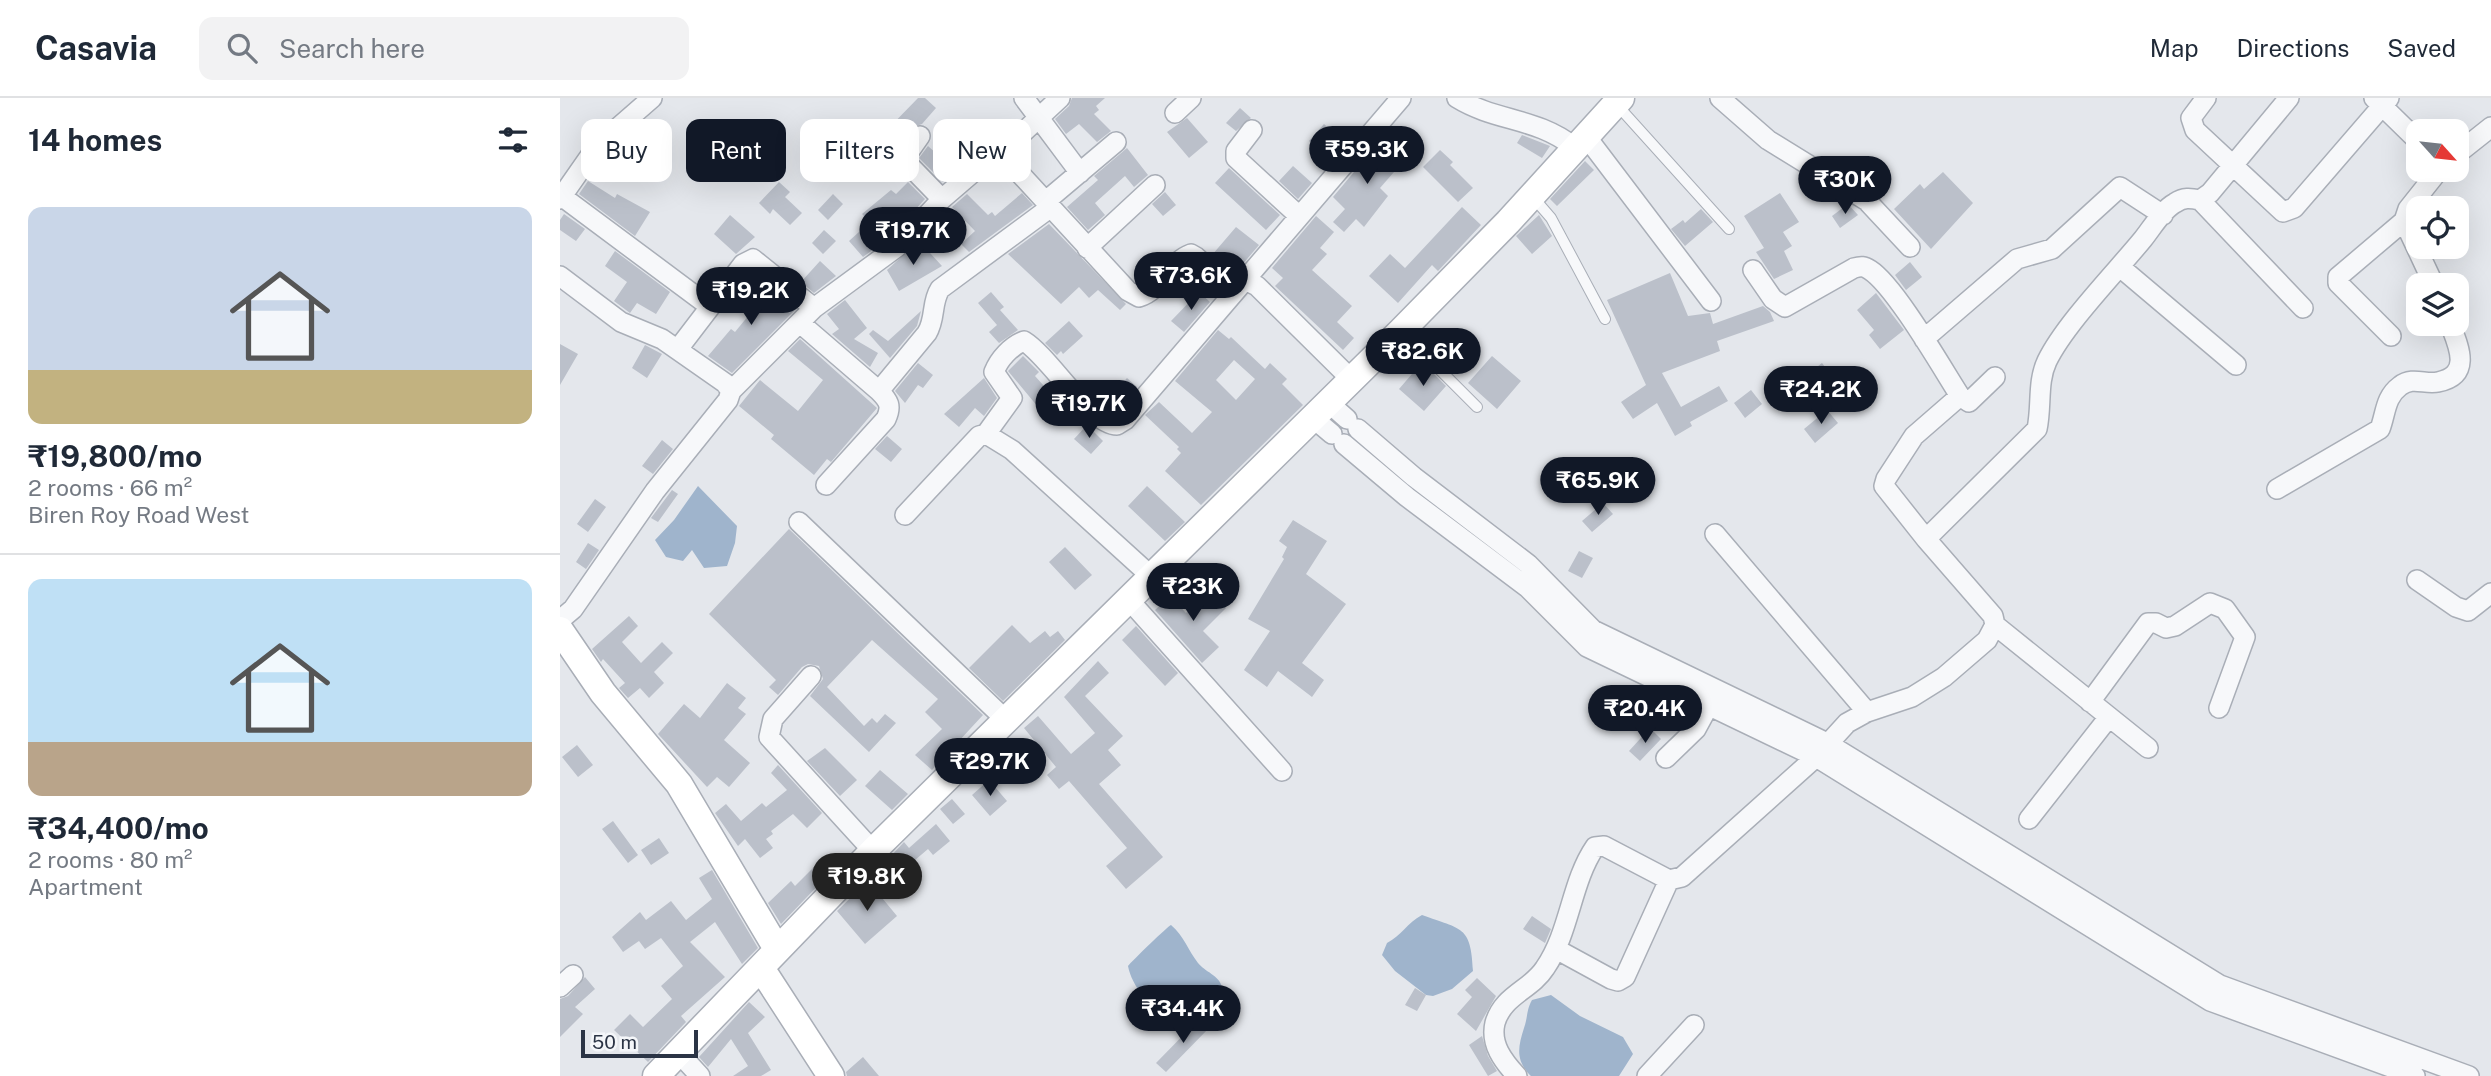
<!DOCTYPE html>
<meta charset="utf-8">
<style>
body{margin:0;font-family:"Public Sans",sans-serif;background:#f2f2f3;color:#1f2937;height:100vh;display:flex;flex-direction:column;font-size:26px;white-space:nowrap}
*{box-sizing:border-box;margin:0}
p{font-size:23px;color:#747a83}
.icon{flex:none;width:38px;height:38px;fill:none;stroke:currentColor;stroke-width:2;stroke-linecap:round;stroke-linejoin:round}
.map{position:relative;flex:1;overflow:hidden}
.sheet{display:flex;flex-direction:column;background:#fff;width:560px}
.sheet>*{flex:none}
.top-card{position:absolute;left:21px;top:21px;width:665px;height:63px;display:flex;gap:14px}
.needle{width:46px;rotate:117deg}
.fabs{position:absolute;left:1846px;top:21px;display:grid;gap:14px}
.fabs a{display:grid;place-items:center;width:63px;height:63px;border-radius:14px;background:#fff;box-shadow:0 7px 28px #0002;font-size:35px}
.scale{position:absolute;left:21px;bottom:18px;width:117px;box-sizing:border-box;padding-left:7px;border:4px solid #2b3445;border-top:0;font-size:19px;line-height:24px;white-space:nowrap;color:#2b3445;-webkit-text-stroke:5px #f4f6f9;paint-order:stroke}
.price{position:absolute;translate:-50% -60px;padding:0 16px;border-radius:24px;background:#111827;color:#fff;font-size:23px;line-height:46px;filter:drop-shadow(0 2px 4px #0008)}
.price::after{content:'';position:absolute;left:50%;top:42px;width:21px;height:16px;margin-left:-10px;background:inherit;clip-path:polygon(0 0,100% 0,50% 100%)}
.price.on{background:#222;color:#fff}
ul{padding:0;list-style:none}
li{display:grid;align-content:center;gap:14px;height:371px;padding:0 28px}
li+li{border-top:2px solid #e0e1e3}
li span{display:grid;place-items:center;height:217px;border-radius:14px;color:#555}
li>.icon{margin-inline-start:auto}
span .icon{width:126px;height:126px;fill:#fffc;stroke-width:1}
li b{font-size:30px}
h2{display:flex;justify-content:space-between;align-items:center;height:84px;padding:0 28px;font-size:30px}
.pill{padding:0 24px;border-radius:14px;background:#fff;box-shadow:0 7px 28px #0002;font-size:24px;line-height:63px}
.pill.on{background:#111827;color:#fff}
header{display:flex;align-items:center;gap:42px;box-sizing:border-box;height:98px;padding:0 35px;background:#fff;border-bottom:2px solid #e0e1e3}
header strong{font-size:33px}
nav{display:flex;gap:38px;margin-inline-start:auto;font-size:24px}
.search{width:490px;height:63px;background:#f2f2f3;display:flex;align-items:center;gap:18px;box-sizing:border-box;padding:0 24px;border-radius:14px;color:#747a83;font-size:26px}
main{display:flex;flex:1;min-height:0}
.map>svg:first-child{display:block}
.water{fill:#9fb4cc}
.building{fill:#bbc0ca;fill-rule:evenodd}
.lines{fill:none;stroke-linecap:round;stroke-linejoin:round}
.lane-casing{stroke:#a9aeb7;stroke-width:12}
.street-casing{stroke:#a9aeb7;stroke-width:22}
.secondary-casing{stroke:#a9aeb7;stroke-width:29}
.lane{stroke:#f7f8fa;stroke-width:10}
.street{stroke:#f7f8fa;stroke-width:19}
.secondary{stroke:#fff;stroke-width:26}
</style>
<header>
<strong>Casavia</strong>
<div class="search"><svg class="icon" aria-label="search" viewBox="0 0 24 24"><circle cx="10" cy="10" r="6"/><path d="M15 15l6 6"/></svg>Search here</div>
<nav><a>Map</a><a>Directions</a><a>Saved</a></nav>
</header>
<main>
<section class="sheet">
<h2>14 homes<svg class="icon" aria-label="filters" viewBox="0 0 24 24"><path d="M4 7h16M4 17h16"/><circle cx="9" cy="7" r="2"/><circle cx="15" cy="17" r="2"/></svg></h2>
<ul>
<li><span style="background:linear-gradient(#c9d6e8 75%,#c2b280 0)"><svg class="icon" aria-label="home" viewBox="0 0 24 24"><path d="M3 11l9-7 9 7M6 9v11h12V9"/></svg></span><div><b>₹19,800/mo</b><p>2 rooms · 66 m²</p><p>Biren Roy Road West</p></div></li>
<li><span style="background:linear-gradient(#bfe0f5 75%,#b9a48a 0)"><svg class="icon" aria-label="home" viewBox="0 0 24 24"><path d="M3 11l9-7 9 7M6 9v11h12V9"/></svg></span><div><b>₹34,400/mo</b><p>2 rooms · 80 m²</p><p>Apartment</p></div></li>
</ul>
</section>
<div class="map">
<svg width="1931" height="978" viewBox="0 0 1931 978">
<rect width="100%" height="100%" fill="#e4e7ec"/>
<!-- water -->
<path class="water" d="M138 388 177 428 175 445 167 468 144 470 132 452 123 463 106 459 95 442 114 422Z
M862 817C902 832 911 827 913 873L892 891 873 898 866 897 835 873 822 857 827 845C841 838 847 825 862 817Z
M611 827C624 838 628 852 638 865 645 874 659 877 662 889L655 901 620 922C596 919 572 890 568 868 572 863 608 828 611 827Z
M991 897 1020 918 1063 939 1073 956 1059 978H971C955 962 958 949 964 930 968 919 966 913 972 902Z"/>
<!-- building -->
<path class="building" d="M358 0H365L376 10 362 26 350 30 336 50 322 37Z
M512 0H545L536 8 539 12 534 16 551 33 537 44 519 26 506 36 495 21 509 8Z
M680 10 691 20 676 33 666 25Z
M627 20 648 44 629 60 607 34Z
M764 26 786 46 771 63 749 43Z
M826 36 843 51 827 68 834 74 820 90 828 98 804 129 796 121 784 134 773 124 785 111 773 99Z
M962 37 990 48 982 60 957 45Z
M368 48 396 73 383 84 359 60Z
M567 50 588 77 574 89 565 78 535 105 545 117 528 132 507 109 538 82 534 78Z
M880 52 893 64 890 67 913 90 898 104 863 69Z
M1025 63 1034 72 997 108 990 101Z
M733 68 752 85 738 101 719 83Z
M669 70 720 117 706 132 655 85Z
M1383 74 1413 105 1371 151 1334 111 1360 86 1364 91Z
M28 83 55 100 57 96 90 114 75 138 19 96Z
M219 84 230 94 225 99 242 115 230 127 213 111 210 116 199 105Z
M348 84 365 101 329 140 303 159 289 143 310 124 302 116 331 92 336 96Z
M605 94 616 107 603 118 592 106Z
M462 95 473 107 409 154 401 146 415 133 392 109 407 96 428 117 432 114 435 118Z
M1220 95 1239 124 1223 134 1232 148 1224 153 1233 172 1214 181 1196 154 1204 150 1184 118Z
M273 96 283 106 268 122 258 112Z
M1288 106 1298 117 1280 130 1272 118Z
M902 109 921 127 878 173 872 167 838 205 809 178 830 156 845 170Z
M1141 111 1153 124 1125 148 1111 131 1123 122 1125 125Z
M4 116 25 131 16 143 0 132V122Z
M170 117 195 139 176 156 154 136Z
M979 117 992 138 972 156 956 138Z
M756 118 774 134 760 150 767 156 752 172 792 208 777 224 794 240 783 252 715 188 723 180 712 170Z
M489 126 566 206 560 212 538 192 529 200 519 189 501 206 448 156Z
M676 129 699 147 676 174 669 175 652 157Z
M264 132 276 143 263 156 252 145Z
M359 143 382 168 339 193 327 172Z
M55 153 110 194 96 216 77 205 70 215 54 203 67 184 45 168Z
M260 163 276 178 254 195 241 184Z
M1350 164 1362 179 1346 192 1335 177Z
M1110 175 1128 218 1150 215 1153 226 1203 208 1210 214 1214 223 1157 243 1160 253 1102 275 1121 309 1159 288 1168 303 1130 324 1132 328 1115 338 1097 305 1073 321 1061 304 1086 287 1047 202Z
M186 182 211 202 217 196 236 211 172 275 148 258 171 231 175 234 193 212 175 197Z
M431 194 444 209 440 212 458 232 439 245 429 234 437 227 418 205Z
M639 194 650 204 624 234 611 223Z
M1316 195 1344 232 1320 251 1309 237 1314 232 1297 212Z
M285 202 307 230 294 241 318 255 310 269 272 236 279 231 267 216Z
M361 213 357 228 330 260 309 236 313 232 328 243Z
M509 223 523 238 503 256 501 253 497 257 485 245Z
M658 232 669 241 671 239 705 271 710 265 727 281 722 286 743 307 641 407 605 373 621 355 617 351 619 349 585 317 599 304 632 335 652 314 615 283ZM674 262 695 281 676 302 656 282Z
M240 241 317 310 271 364 267 361 254 377 211 341 214 337 179 308 200 282 238 313 263 282 228 253Z
M0 246 18 256 0 287Z
M85 247 102 256 87 280 72 270Z
M463 258 479 274 475 278 492 297 496 293 511 310 493 327 448 273Z
M932 258 961 283 937 311 908 285Z
M358 265 373 277 363 290 358 287 345 305 335 293Z
M1262 265 1277 285 1260 299 1244 279Z
M858 269 868 277 871 273 886 288 864 313 839 291Z
M424 280 437 300 424 318 415 310 399 329 384 316Z
M567 280 577 289 557 313H552L543 307Z
M1191 292 1202 306 1185 320 1174 305Z
M1267 312 1278 325 1255 345 1244 331Z
M527 327 543 343 531 356 514 341Z
M327 338 342 351 331 364 315 351Z
M102 342 113 351 93 376 82 368Z
M587 388 625 424 605 443 568 408Z
M112 392 118 396 98 424 91 420Z
M35 401 46 409 28 434 17 426Z
M1043 405 1053 416 1032 434 1022 423Z
M733 422 767 443 746 476 786 506 742 565 764 582 752 599 718 573 707 589 684 572 710 533 688 521 724 461 722 459 727 449 719 443Z
M229 431 423 617 372 672 355 657 382 631 365 614 378 601 312 542 267 589 304 628 312 620 317 625 325 616 336 625 309 654 250 598 263 581 259 568 248 566 242 569 218 597 209 589 216 582 149 516Z
M28 445 39 452 26 471 16 464Z
M505 449 532 477 515 492 489 464Z
M1019 453 1033 460 1022 480 1008 473Z
M648 493 666 510 643 533 659 549 642 565 595 512 610 498 626 515Z
M69 518 78 528 62 544 81 565 102 544 113 555 94 574 104 585 89 600 80 590 68 600 59 590 65 585 43 561 41 564 32 551Z
M452 527 470 545 485 533 490 539 498 533 505 542 443 603 409 570Z
M576 528 618 575 605 588 562 542Z
M538 563 549 575 525 598 563 638 548 652 561 667 539 686 603 759 566 791 546 768 567 750 509 683 499 691 487 677 496 669 464 630 478 618 511 656 535 635 504 599Z
M167 585 186 600 178 610 186 616 164 642 190 665 169 689 157 679 147 689 98 636 124 606 140 620Z
M1090 630 1101 641 1080 663 1069 653Z
M17 647 33 667 18 679 2 659Z
M265 650 297 682 280 698 247 663Z
M218 667 262 715 247 730 233 716 211 733 213 736 206 741 213 750 200 760 185 741 178 748 155 715 166 706 181 723 202 705 206 709 227 692 211 675Z
M320 672 348 696 332 712 305 688Z
M429 682 447 703 430 718 412 697Z
M392 701 405 716 393 726 380 711Z
M53 723 78 757 68 765 42 731Z
M376 726 390 743 373 757 368 751 341 774 329 760 344 744 349 750Z
M99 740 109 755 91 767 81 752Z
M261 762 272 773 221 826 208 805 231 783 235 788Z
M152 772 198 850 182 866 155 824 130 844 165 879 121 918 126 924 88 964 54 932 70 916 83 929 112 901 101 888 123 868 101 840 85 851 79 843 63 854 52 839 80 814 86 822 111 803 126 822 152 801 139 780Z
M308 783 337 818 305 846 277 813Z
M972 818 991 831 985 845 963 831Z
M25 879 35 891 15 909 23 916 0 939V901L8 898Z
M917 880 936 898 916 933 897 916 912 899 905 892Z
M855 890 866 897 857 913 845 907Z
M189 904 205 919 188 935 211 972 201 978H173L188 968 171 941 148 969 139 959Z
M640 920 650 929 606 974 596 965Z
M922 938 928 958 937 973 928 978 909 947Z
M303 959 319 978H287L286 974Z"/>
<g class="lines">
<!-- lane casing -->
<g class="lane-casing">
<path id="lane" d="M1058 8 1169 131
M972 98 991 120 1045 221
M843 235 917 309"/>
</g>
<!-- street casing -->
<g class="street-casing">
<path id="street" d="M464 0 520 75
M897 0C936 24 976 19 1014 49
M1160 0 1208 42 1307 103 1350 149
M1646 0 1631 20 1635 32 1723 114 1734 110 1829 0
M1814 0 1858 43
M615 15 631 0
M692 32 676 53V60L738 117
M1025 37 1151 203
M360 38 346 58V64L382 101
M441 55 500 0
M1897 56 1931 29
M0 97 149 208
M0 101 37 48 92 0
M1640 102 1743 210
M486 103 556 44
M1844 123 1874 187
M527 150 595 87
M1560 169 1676 267
M1193 172 1213 201 1225 209 1294 170C1301 168 1304 168 1310 172 1335 188 1382 270 1400 298L1354 338 1326 381 1324 388 1366 441
M0 178 61 224 102 241 165 285 171 293 168 302 95 393 13 511 0 522
M240 225 319 293C329 303 332 308 326 321L266 387
M1831 238 1778 185V179L1844 123 1848 111 1879 72
M1364 241 1457 161 1492 151 1560 89 1603 117
M118 251 183 166 193 161 254 210
M171 293 254 210 337 149 382 101 432 58 441 55 568 193 579 199C602 192 609 164 631 156 645 162 652 184 666 187 673 188 681 184 689 184L697 188 792 282
M319 293 367 235C376 220 371 205 380 191L491 109
M1400 298 1409 304 1435 279
M769 305 787 321
M753 320 772 336
M798 331 854 379 968 466 1033 532 1267 645 1660 887 1909 978
M426 336 452 300 434 274C439 261 451 248 464 243 490 259 530 327 557 327L565 322 841 0
M784 346 847 399 968 490 1027 549 1256 659 1650 903 1855 978
M1717 391 1820 331C1826 315 1825 299 1840 288 1853 278 1865 287 1878 284 1913 277 1898 247 1890 226
M345 417 419 338 426 336 452 352 592 479
M239 424 447 623
M1155 436 1307 614
M1857 482 1896 509 1908 513 1931 495
M569 502 722 673
M1435 527 1588 650
M251 578 213 621 209 639 313 753
M1530 604 1588 525H1596L1606 530 1615 528 1650 505 1665 511 1685 539 1659 610
M1106 660 1136 631 1149 607
M1469 721 1549 619
M996 851 1051 881 1058 883 1065 879 1109 782
M0 889 13 877
M117 953 140 978
M957 978C943 963 930 946 935 925 943 897 971 892 985 870 1010 834 1011 784 1035 749L1044 748 1109 782 1122 779 1256 659 1287 625 1307 614 1352 599 1384 579 1427 542 1435 527 1433 518 1366 441 1477 331C1482 308 1477 284 1487 263 1505 226 1556 174 1583 141 1592 130 1602 112 1615 105 1624 99 1630 100 1640 102L1650 95 1729 0
M1087 978 1134 927"/>
</g>
<!-- secondary casing -->
<g class="secondary-casing">
<path id="secondary" d="M0 532 43 595 119 686 217 851
M201 870 271 978
M96 978 313 753 841 233 948 124 1061 0"/>
</g>
<!-- lane -->
<use href="#lane" class="lane"/>
<!-- street -->
<use href="#street" class="street"/>
<!-- secondary -->
<use href="#secondary" class="secondary"/>
</g>
</svg>
<div class="fabs">
<a><svg class="needle" viewBox="-14 -14 28 28"><path d="M0-13l5 13h-10z" fill="#e53935"/><path d="M0 13l5-13h-10z" fill="#747a83"/></svg></a>
<a><svg class="icon" aria-label="locate" viewBox="0 0 24 24"><circle cx="12" cy="12" r="6"/><path d="M12 2v4M12 18v4M2 12h4M18 12h4"/></svg></a>
<a><svg class="icon" aria-label="layers" viewBox="0 0 24 24"><path d="M12 4l9 5-9 5-9-5zM3 14l9 5 9-5"/></svg></a>
</div>
<div class="scale">50 m</div>
<b class="price" style="left:807px;top:88px">₹59.3K</b>
<b class="price" style="left:1285px;top:118px">₹30K</b>
<b class="price" style="left:353px;top:169px">₹19.7K</b>
<b class="price" style="left:631px;top:214px">₹73.6K</b>
<b class="price" style="left:191px;top:229px">₹19.2K</b>
<b class="price" style="left:863px;top:290px">₹82.6K</b>
<b class="price" style="left:1261px;top:328px">₹24.2K</b>
<b class="price" style="left:529px;top:342px">₹19.7K</b>
<b class="price" style="left:1038px;top:419px">₹65.9K</b>
<b class="price" style="left:633px;top:525px">₹23K</b>
<b class="price" style="left:1085px;top:647px">₹20.4K</b>
<b class="price" style="left:430px;top:700px">₹29.7K</b>
<b class="price on" style="left:307px;top:815px">₹19.8K</b>
<b class="price" style="left:623px;top:947px">₹34.4K</b>
<div class="top-card">
<a class="pill">Buy</a>
<a class="pill on">Rent</a>
<a class="pill">Filters</a>
<a class="pill">New</a>
</div>
</div>
</main>
